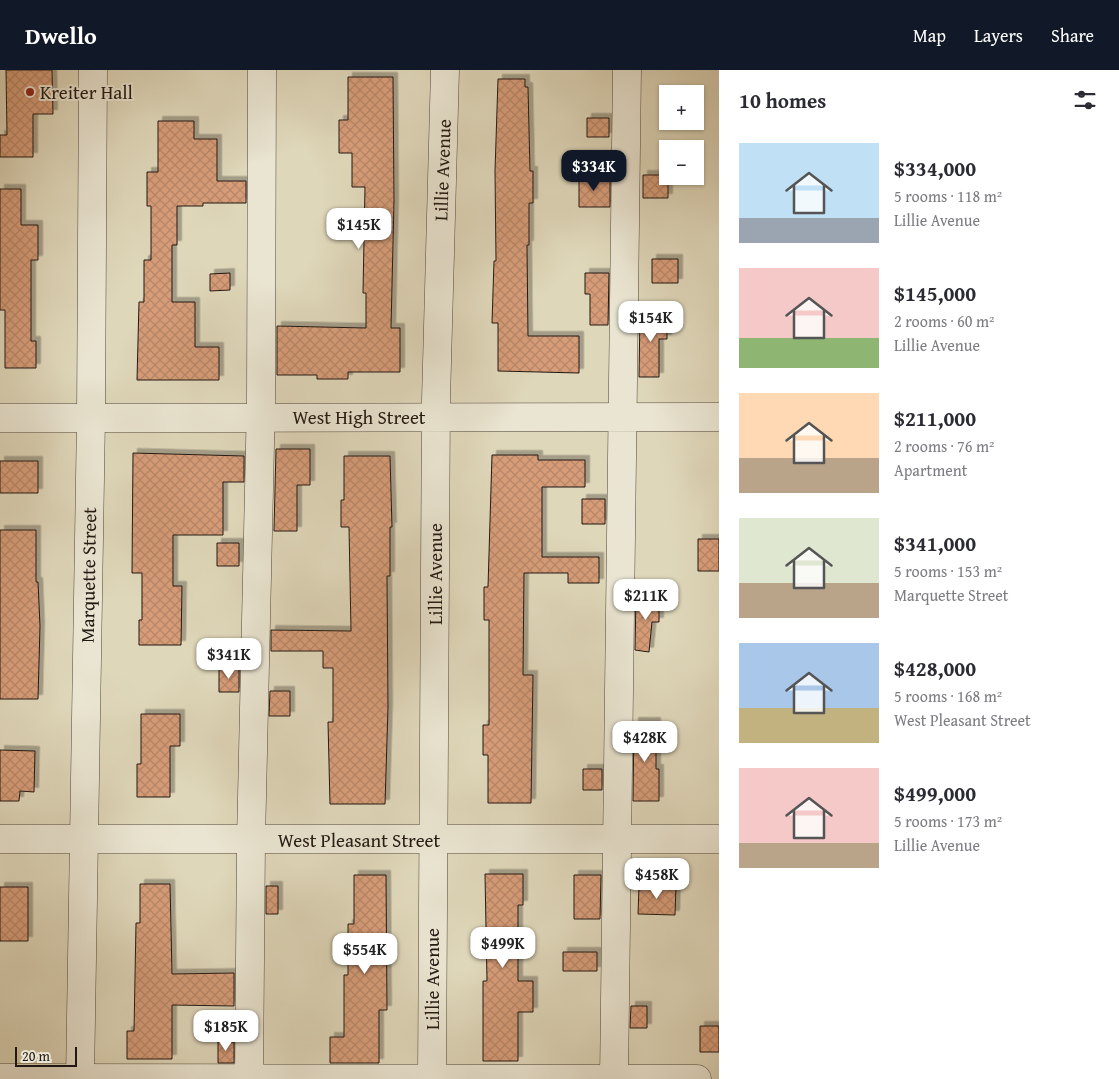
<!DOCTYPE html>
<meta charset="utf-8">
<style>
body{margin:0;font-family:"Gentium Book Plus",serif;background:#f7f7f7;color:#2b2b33;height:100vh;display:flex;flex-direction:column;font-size:19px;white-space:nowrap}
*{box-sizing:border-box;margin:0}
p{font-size:16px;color:#7c7c81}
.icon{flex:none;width:28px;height:28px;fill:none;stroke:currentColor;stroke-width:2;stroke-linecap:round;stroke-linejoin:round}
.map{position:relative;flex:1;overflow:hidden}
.panel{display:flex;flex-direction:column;background:#fff;width:400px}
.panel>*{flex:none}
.fabs{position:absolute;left:659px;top:15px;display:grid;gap:10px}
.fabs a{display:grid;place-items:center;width:45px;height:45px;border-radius:0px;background:#fff;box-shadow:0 1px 4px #0004;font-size:25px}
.scale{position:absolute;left:15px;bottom:12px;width:62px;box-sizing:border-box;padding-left:5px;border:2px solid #231812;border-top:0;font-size:14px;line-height:18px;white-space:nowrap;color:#231812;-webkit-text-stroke:4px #eae5d2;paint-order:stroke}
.price{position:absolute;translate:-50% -42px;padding:0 11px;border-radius:10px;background:#fff;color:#222;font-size:16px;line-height:32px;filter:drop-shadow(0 1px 2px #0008)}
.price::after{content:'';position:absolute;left:50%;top:30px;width:15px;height:11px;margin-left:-8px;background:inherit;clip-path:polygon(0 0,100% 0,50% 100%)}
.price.current{background:#111827;color:#fff}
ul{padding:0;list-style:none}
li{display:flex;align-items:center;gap:15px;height:125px;padding:0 20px}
li span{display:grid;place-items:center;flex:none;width:140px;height:100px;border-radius:0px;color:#555}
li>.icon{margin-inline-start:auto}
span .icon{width:60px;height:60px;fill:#fffc;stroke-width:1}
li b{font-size:21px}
h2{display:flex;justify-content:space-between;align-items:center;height:60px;padding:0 20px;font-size:21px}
header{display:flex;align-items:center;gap:30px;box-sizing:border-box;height:70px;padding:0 25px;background:#111827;color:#fff}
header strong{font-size:24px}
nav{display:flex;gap:28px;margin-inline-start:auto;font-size:18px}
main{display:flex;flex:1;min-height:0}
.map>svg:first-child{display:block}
.building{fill:url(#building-cross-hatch);stroke:#231812;filter:url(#shadow)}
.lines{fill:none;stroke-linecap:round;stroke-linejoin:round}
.minor-casing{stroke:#52483c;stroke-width:29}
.minor{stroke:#eae5d2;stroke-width:28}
.poi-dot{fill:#8f2418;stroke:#eae5d2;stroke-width:2}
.labels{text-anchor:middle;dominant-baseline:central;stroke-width:4;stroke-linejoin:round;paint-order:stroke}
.poi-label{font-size:19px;fill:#231812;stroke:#eae5d2;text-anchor:start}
.street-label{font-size:19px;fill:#231812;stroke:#eae5d2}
</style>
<header>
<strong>Dwello</strong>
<nav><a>Map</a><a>Layers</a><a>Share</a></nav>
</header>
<main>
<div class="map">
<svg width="719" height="1009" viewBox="0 0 719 1009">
<defs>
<pattern id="building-cross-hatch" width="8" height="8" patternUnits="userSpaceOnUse" patternTransform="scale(1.25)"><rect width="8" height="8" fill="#d79d79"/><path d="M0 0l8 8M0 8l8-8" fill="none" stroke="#b88668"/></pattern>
<filter id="shadow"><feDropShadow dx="4.5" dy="-4.5" stdDeviation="0" flood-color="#0004"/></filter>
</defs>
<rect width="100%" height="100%" fill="#dfd7ba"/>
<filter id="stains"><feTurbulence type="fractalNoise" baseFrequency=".004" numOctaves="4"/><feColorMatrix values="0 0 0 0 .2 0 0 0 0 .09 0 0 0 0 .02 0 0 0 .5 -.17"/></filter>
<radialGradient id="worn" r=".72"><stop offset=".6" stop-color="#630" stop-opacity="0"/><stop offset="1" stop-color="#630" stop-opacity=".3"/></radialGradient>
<!-- building -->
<path class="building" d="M6 0H52L53 44H33V87H0V65H7Z
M348 7H393L394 131 391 258H400V302H348V309H317V305H277V256L366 258V223H363L365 117H352V83H339V50H348Z
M498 9H525V17H528L530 101H533V133H529V175H527L528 266H579V303L498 301V253H492L494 191H496L495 101Z
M587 48H609V67H587Z
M158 51H194V69H217V111H246V133H203V136H177V175H172V232H195V277H219V310H137L139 232H144V190H151V136H147V102H158Z
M643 105H668V128H643Z
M579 108H610V137H579Z
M0 119H21V155H38V190H31V271H36V298H5V240H0Z
M652 189H678V213H652Z
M230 203V220L210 221V204Z
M585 203H609L608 255H590V224H585Z
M640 243H667V269H659V307H639Z
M276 379H310V415H297V461H274Z
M133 383 244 386V412H223V465H173V516H182L181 575H139V550H142V503H132Z
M492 385H538V390H585V417H542V487H599V513H568V503H524L523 605H533L531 733H488V685H483V655H489V550H484V517H488Z
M344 386H390L392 457H390V506H387L388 638 385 734H330L328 652H333V598H323V581H271V560L351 561 349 457H341V430H344Z
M0 391H38V423H0Z
M582 429H605V454H582Z
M0 460H36V512H38L40 556 38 629H0Z
M698 469H719V501H698Z
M217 473H239V496H217Z
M636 526H659V552H652L649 582 635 580Z
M219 599H239V622H219Z
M270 621H290V646H269Z
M141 644H180V676H170V727H137V694H141Z
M634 652H656V699H659V731H633Z
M0 680 35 681 34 722 20 721 19 731H0Z
M583 699H602V720H583Z
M485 804H523V835H518V911H533V942H518V991H483V911H487Z
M354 805H386L387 940H379V993H330V967H344V905H348V854H354Z
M574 805H601L600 849H574Z
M140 814H170L172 904 234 903V936L172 935V989H127V961H134L136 853H140Z
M266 816H278V844H266Z
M639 816H676L675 845 638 844Z
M0 817H28V871H0Z
M563 882H597V901H563Z
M631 936H647V958H630Z
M700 956H719V982H700Z
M218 972H234V993H218Z"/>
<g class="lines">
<!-- minor casing -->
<g class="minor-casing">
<path id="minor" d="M0 348 719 347
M0 769H719
M0 1008 697 1009
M80 1009 91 348 93 0
M249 1009 251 771 261 331 262 0
M432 1009 436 330 445 0
M614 1009 627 0"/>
</g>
<!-- minor -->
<use href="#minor" class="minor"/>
</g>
<!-- markers -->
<circle class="poi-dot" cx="30" cy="22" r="5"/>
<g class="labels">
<!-- poi labels -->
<g class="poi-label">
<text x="40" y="22">Kreiter Hall</text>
</g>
<!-- street labels -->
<g class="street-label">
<text transform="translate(442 100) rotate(-88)">Lillie Avenue</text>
<text x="359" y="347">West High Street</text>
<text transform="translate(435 504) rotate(-90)">Lillie Avenue</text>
<text transform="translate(88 505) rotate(-89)">Marquette Street</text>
<text x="359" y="770">West Pleasant Street</text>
<text transform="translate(432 909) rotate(-90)">Lillie Avenue</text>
</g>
</g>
<rect width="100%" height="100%" filter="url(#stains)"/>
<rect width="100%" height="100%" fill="url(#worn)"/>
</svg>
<div class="fabs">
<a>+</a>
<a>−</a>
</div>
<div class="scale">20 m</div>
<b class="price current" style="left:594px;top:122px">$334K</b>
<b class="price" style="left:359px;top:180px">$145K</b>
<b class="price" style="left:651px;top:273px">$154K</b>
<b class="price" style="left:646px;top:551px">$211K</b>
<b class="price" style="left:229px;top:610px">$341K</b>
<b class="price" style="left:645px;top:693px">$428K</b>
<b class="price" style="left:657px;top:830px">$458K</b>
<b class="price" style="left:503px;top:899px">$499K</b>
<b class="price" style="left:365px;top:905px">$554K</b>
<b class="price" style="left:226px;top:982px">$185K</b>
</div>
<section class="panel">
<h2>10 homes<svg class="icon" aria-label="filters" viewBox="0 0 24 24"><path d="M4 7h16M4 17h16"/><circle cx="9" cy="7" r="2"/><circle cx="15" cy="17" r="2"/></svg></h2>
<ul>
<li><span style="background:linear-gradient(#bfe0f5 75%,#9aa5b1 0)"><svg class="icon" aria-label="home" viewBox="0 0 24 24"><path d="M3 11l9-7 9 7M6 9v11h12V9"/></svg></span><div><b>$334,000</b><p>5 rooms · 118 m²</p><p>Lillie Avenue</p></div></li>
<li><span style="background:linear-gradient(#f6c9c9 70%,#8fb573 0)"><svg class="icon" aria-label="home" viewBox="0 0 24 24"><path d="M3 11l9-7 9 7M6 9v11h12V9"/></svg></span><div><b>$145,000</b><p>2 rooms · 60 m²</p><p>Lillie Avenue</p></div></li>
<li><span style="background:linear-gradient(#ffd9b3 65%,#b9a48a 0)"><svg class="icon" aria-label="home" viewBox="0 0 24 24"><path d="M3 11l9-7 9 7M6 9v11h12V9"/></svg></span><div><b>$211,000</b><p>2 rooms · 76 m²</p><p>Apartment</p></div></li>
<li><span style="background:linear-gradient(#dfe7d0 65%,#b9a48a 0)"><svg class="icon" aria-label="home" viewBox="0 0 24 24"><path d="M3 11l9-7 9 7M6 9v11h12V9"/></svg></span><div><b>$341,000</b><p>5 rooms · 153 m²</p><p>Marquette Street</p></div></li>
<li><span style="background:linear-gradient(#a9c7e8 65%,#c2b280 0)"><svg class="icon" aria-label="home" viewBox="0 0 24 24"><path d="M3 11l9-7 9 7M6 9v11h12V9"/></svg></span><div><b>$428,000</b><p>5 rooms · 168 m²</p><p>West Pleasant Street</p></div></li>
<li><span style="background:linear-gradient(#f6c9c9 75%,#b9a48a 0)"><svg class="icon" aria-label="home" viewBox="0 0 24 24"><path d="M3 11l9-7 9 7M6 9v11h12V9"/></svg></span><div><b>$499,000</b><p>5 rooms · 173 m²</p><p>Lillie Avenue</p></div></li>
</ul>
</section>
</main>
